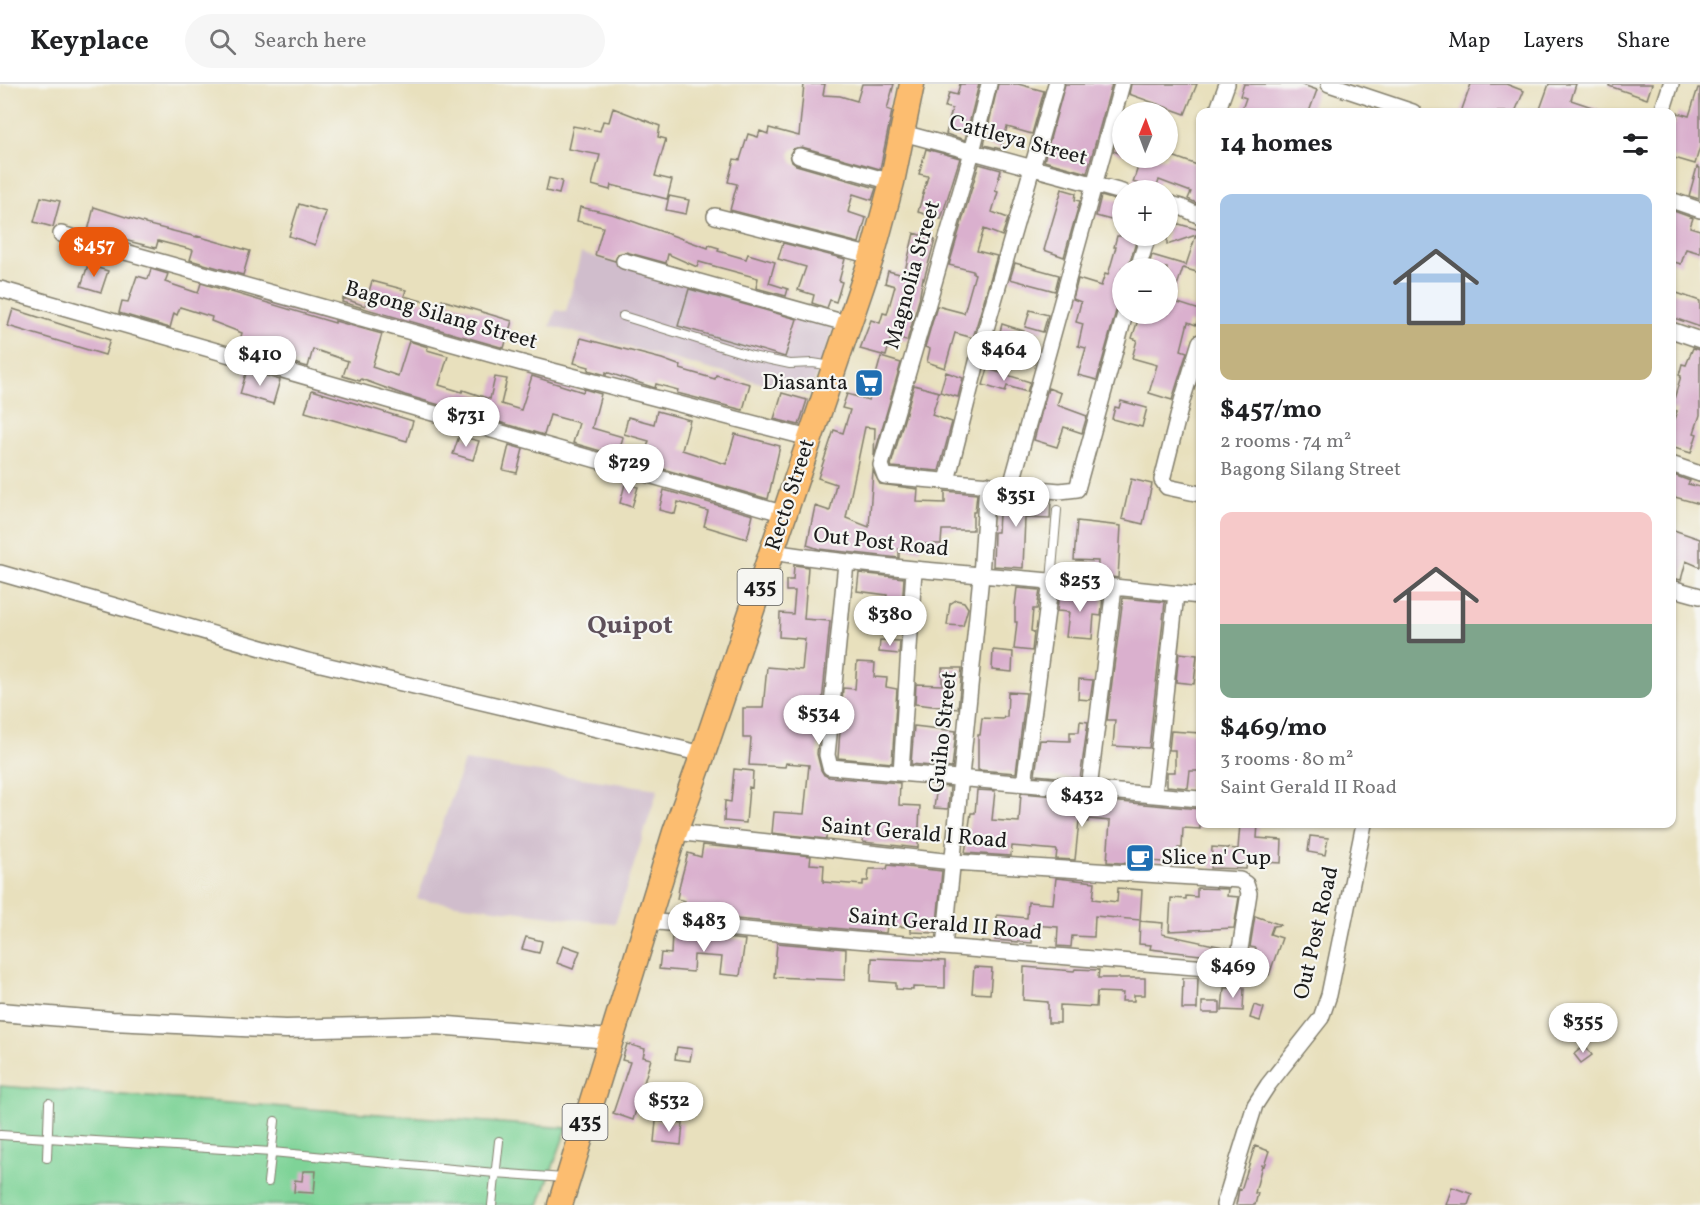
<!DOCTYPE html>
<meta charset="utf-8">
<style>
body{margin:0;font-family:Vollkorn,serif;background:#f6f6f6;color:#202124;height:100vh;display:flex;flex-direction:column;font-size:22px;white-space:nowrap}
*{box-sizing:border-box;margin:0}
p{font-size:20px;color:#757577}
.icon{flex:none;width:33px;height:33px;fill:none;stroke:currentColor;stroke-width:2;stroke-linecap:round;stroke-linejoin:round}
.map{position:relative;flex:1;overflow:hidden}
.sheet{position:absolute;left:1196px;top:24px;width:480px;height:720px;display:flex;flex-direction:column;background:#fff;border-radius:12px;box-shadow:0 2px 4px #0004}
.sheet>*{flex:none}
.needle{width:39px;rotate:1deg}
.controls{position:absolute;left:1112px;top:18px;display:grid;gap:12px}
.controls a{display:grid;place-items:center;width:66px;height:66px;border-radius:50%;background:#fff;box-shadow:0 2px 4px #0004;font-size:30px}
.price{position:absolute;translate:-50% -51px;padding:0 14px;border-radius:21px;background:#fff;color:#222;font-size:20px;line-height:39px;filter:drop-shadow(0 2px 3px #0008)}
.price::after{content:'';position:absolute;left:50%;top:36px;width:18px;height:14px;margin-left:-9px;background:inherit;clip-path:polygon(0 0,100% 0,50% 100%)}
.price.selected{background:#ea580c;color:#fff}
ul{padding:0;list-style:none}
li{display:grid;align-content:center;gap:12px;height:318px;padding:0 24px}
li span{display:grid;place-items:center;height:186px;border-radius:12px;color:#555}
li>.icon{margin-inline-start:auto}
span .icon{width:108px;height:108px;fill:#fffc;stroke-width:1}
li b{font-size:26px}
h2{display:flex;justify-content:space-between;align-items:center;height:72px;padding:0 24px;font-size:26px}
header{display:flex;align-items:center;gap:36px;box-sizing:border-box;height:84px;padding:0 30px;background:#fff;border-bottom:2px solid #e0e0e0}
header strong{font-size:28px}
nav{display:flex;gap:33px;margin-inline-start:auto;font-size:21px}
.search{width:420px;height:54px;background:#f6f6f6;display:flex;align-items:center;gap:15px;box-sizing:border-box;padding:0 21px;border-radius:33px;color:#757577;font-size:22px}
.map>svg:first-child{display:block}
.industrial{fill:#d0bdcc}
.green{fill:#7ed397;stroke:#4d785a;stroke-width:1.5}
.building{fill:#dab0ce}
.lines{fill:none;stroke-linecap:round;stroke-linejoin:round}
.service-casing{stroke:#827e6c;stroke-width:10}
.minor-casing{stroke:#827e6c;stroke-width:18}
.tertiary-casing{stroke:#827e6c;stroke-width:21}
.primary-casing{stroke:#827e6c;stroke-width:27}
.service{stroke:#fff;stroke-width:8}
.minor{stroke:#fff;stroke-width:15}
.tertiary{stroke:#fff;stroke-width:18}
.primary{stroke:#fcbd6f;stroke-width:24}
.labels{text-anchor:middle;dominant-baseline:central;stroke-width:4.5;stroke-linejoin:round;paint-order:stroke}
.shield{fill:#f6f6f2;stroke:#5d5d5c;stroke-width:1.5}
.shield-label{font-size:21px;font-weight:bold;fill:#1c1c1c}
.street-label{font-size:22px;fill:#1c1c1c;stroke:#f6f6f2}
.poi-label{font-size:22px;fill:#1c1c1c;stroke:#f6f6f2;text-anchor:end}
.quarter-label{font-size:26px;font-weight:bold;fill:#5e505a;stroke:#f6f6f2}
</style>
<header>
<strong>Keyplace</strong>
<div class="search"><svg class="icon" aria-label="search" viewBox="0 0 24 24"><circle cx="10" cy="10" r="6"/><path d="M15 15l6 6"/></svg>Search here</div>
<nav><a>Map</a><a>Layers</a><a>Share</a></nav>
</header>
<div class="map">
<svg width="1700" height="1121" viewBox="0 0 1700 1121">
<rect width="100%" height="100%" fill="#f6f6f2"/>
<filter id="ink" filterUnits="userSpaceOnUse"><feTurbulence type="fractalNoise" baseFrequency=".0167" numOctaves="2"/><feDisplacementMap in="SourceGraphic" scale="12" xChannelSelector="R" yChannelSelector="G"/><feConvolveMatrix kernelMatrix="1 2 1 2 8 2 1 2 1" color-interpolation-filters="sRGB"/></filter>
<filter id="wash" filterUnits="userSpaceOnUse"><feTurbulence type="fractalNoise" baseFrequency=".008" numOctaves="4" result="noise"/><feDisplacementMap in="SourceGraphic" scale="24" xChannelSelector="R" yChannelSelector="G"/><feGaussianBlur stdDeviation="1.35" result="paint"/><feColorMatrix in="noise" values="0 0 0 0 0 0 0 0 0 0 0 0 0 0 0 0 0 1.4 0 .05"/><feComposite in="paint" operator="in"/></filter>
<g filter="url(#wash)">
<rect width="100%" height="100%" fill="#e8e0bd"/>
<!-- industrial -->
<path class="industrial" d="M581 169 835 240 809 312 550 242 556 226 566 228Z
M464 677 658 705 615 840 417 815Z"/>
<!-- green -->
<path class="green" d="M0 1002 567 1044 539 1121H0Z"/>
<g id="blocks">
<!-- building -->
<path class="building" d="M804 0H825L823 11 840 12 857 17 862 0H894L887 25 892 27 880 85 802 63 793 65 790 70 792 78 796 81 876 104 872 116 853 110 848 128 866 134 859 159 730 126 737 100 728 98 734 75 740 76 748 50 758 53 760 47 768 50 769 44 799 52Z
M960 0H979L965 56 946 50 952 25 945 23 949 9 957 11Z
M998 0H1018L1044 7 1032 50 1007 43 1001 65 984 61Z
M1065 0H1112L1087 89 1044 77Z
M1131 0H1197L1185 30 1129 10Z
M1244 0H1300L1317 6 1309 28H1241L1246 14 1240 12Z
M1471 0H1506L1524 7 1515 28H1461Z
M1549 0H1576L1571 16 1601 26V28H1539Z
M1609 0H1652L1647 15 1609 2Z
M1698 4H1700V63L1695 80 1671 73V41L1674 42 1678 29 1689 32Z
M613 24 660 42 658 53 666 55 655 92 672 96 667 115 611 101 610 106 592 101 600 71 568 65 573 42 600 47 603 37 609 38Z
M1119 49 1122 50V70L1113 67Z
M926 65 960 74 941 135 918 128 928 92 919 90Z
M1167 70 1200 82V121L1188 115 1191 108 1159 96 1156 106 1133 98 1141 74H1167Z
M979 80 1001 86 995 107 998 108 992 128 1008 134 1002 152 984 145 977 167 997 172 973 254 955 249 945 284 927 278 930 265 925 263 937 222 964 229 975 190 973 189V187L949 181Z
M1697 83 1700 84 1699 115 1689 112Z
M549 94 562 97 559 110 546 107Z
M1062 105 1076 109 1075 116 1080 117 1064 173 1044 166Z
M669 112 689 116 686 130 666 126Z
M1101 112 1122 118V139L1096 132Z
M41 113 60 117 53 143 34 138Z
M299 120 326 128 315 161 289 152Z
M94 123 145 139V140L197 153V152L250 167 243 191 190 176 193 166 158 157 156 164 88 147Z
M580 123 612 130 708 164 709 161 719 164 718 167 746 175 748 170 775 178 769 199 788 205 786 212 756 204 758 194 699 178 697 183 668 170 666 179 626 168 618 170 615 177 595 171 603 143 577 137Z
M1671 126 1693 134 1690 143 1700 146V169L1686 165 1681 180 1671 177Z
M1179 140 1200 146V189L1183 184 1172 217 1200 226V230L1196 241 1188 238 1181 266 1187 268 1172 316 1149 309 1157 281 1132 274 1137 256 1132 254 1140 230H1167V184H1148L1152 171 1186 181 1196 151 1167 161V144Z
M914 149 935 156 924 195 923 194 919 216 907 257 891 253 886 272 860 265 871 236 880 239 883 229 887 230 895 202 885 199 888 187 904 191Z
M1117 152H1138L1128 184H1122V221L1116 227 1097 296 1078 291 1086 264 1078 262 1083 240 1076 238 1081 218 1073 215 1078 195 1101 202 1105 190 1108 191 1116 163H1114Z
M783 159 845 175 839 197 842 198 836 218 830 216 827 224 812 219 814 211 798 206 806 183 778 175Z
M1015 179 1059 191 1055 207 1010 195Z
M88 181 108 187 101 208 81 202Z
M151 185 168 190 165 198 198 209 201 199 335 239V237L382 250 372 283 398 292 409 257 428 263 427 266 448 272 439 301 462 308 463 306 490 315 495 293 507 295 501 320 521 326 532 292 583 308 584 305 601 310 592 344 623 353 618 372 573 359 579 339 550 331 544 351 405 311 361 295 360 297 343 292 348 277 313 265 308 283 238 263 242 249 211 237 212 233 180 223 177 231 174 229 170 244 119 229 122 217 128 218 137 192 148 195Z
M372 197 406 206 404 212 440 222 442 216 512 237 504 264 342 218 343 214 365 222Z
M689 205 797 235 785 273 678 242Z
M1674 208 1700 217V243L1671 233V209L1673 210Z
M13 225 110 256 105 271 8 242Z
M1030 226 1048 231 1043 248 1025 243Z
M1002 240 1024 247 1016 275 998 271 1001 260 997 259Z
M581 254 662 275 681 282 680 285 715 295 716 291 750 300 743 326 677 309 678 306 656 300 655 304 606 288V291L588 286 589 283 574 279Z
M1693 264 1700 266V331L1694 349 1697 350 1691 369 1671 363V343L1677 327 1671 325V314L1674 315 1681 292 1679 291 1682 280 1686 281Z
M881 273 901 279 874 372 875 344 865 343 846 434 869 443 873 387 880 400 918 405 917 418 945 419V407L977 410 975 428H973V446H942L941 460H921V466L899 465V474L819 465 807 461 815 422 830 427 836 400 818 394 834 346 843 349 850 326 842 324 847 310 869 316Z
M988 285 1030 298 1027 308 1007 302 1005 308 983 301Z
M247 286 280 296 273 320 240 310Z
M946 288 963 294 958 313 940 308Z
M914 301 939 308 932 331 952 338 939 387 892 383 891 381Z
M1048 304 1061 309 1057 321 1087 332 1082 349 1064 343 1057 363 1034 356Z
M312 306 413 337 407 357 305 328Z
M782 309 807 316 799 341 774 335Z
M1121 317 1147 324 1142 343 1112 335 1115 323 1119 324Z
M657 327 690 336 682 366 726 380 735 350 780 362 768 415 642 379 649 357 624 350 628 333 654 340Z
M459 352 479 357 473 376 453 370Z
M509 361 523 365 517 389 503 386Z
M1671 390 1690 397 1688 400 1700 403V420L1671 412Z
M1131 395 1152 400 1143 440 1122 435Z
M625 400 638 403 632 423 620 419Z
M664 406 753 431 747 455 704 442 708 427 678 418 675 430 659 426Z
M1000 412 1051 416 1050 435 1025 434 1023 484 993 482 994 448H998Z
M1077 437 1121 442 1118 494 1097 491 1098 477 1074 476Z
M1671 445 1700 455V483L1686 477 1681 496 1671 494Z
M794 481 808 483 804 535 830 537 817 670 821 686 824 691 829 693 900 699 899 721 920 722 918 764 863 758V753L855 750 827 748 826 755 772 749 774 728 804 730 809 681 786 679 785 683 749 681 751 654H743V624H763L767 583 802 586 805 555 779 553 780 529 793 530 795 507H786V496H793Z
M859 489 904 494 901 536 884 534 887 511 857 507Z
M1017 504 1040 506 1037 525H1033L1031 547 1034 548 1032 567 1014 565 1017 538H1015V521Z
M1059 508 1103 512 1101 532 1094 531 1092 555 1066 553 1069 528 1057 527Z
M1123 514 1165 518 1149 664 1113 662 1115 636H1107Z
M956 516 964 518 968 524 963 542 947 541 950 520Z
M880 556 900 557 899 570 879 568Z
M993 566 1013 568 1012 588 992 586Z
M1179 569 1197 571 1194 600 1176 598Z
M857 578 875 579 874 593 887 594 886 603 897 605 892 679 838 674 843 604 855 605Z
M942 584H962L958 625 915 620 916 600 942 601Z
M1079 595 1093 596 1090 616 1078 615Z
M1008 608 1026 609 1016 689 978 686V651H980L982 634 1003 635 1004 633H1007Z
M1080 637 1088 638 1080 695 1035 691 1040 656 1070 657V648H1079Z
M914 642 956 647 952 684 911 680Z
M1171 647 1200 649V687H1190L1188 704 1167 702V688H1175V666H1169Z
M734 685 753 687 752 704 749 703 746 739 724 737 725 717 731 718Z
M937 702 950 703 948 725 934 724Z
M977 706 995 707 992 736 1019 738 1021 709 1068 713 1067 716 1108 720 1109 717 1200 725V745L1183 744 1182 764H1178L1176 779 1150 777V781L1107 778 1110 737 1088 735V738L1079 737 1075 776 1056 775 1057 766 1012 762 1011 772 965 769 971 729H975Z
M1240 740H1258L1257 754 1282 756 1281 779 1247 777 1246 785 1211 784 1212 763 1238 765Z
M1310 752 1328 754 1325 771 1308 768Z
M703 761 811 772 810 780 824 781 823 798 863 801V797H868L869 785H887L888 781 942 787 936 849 911 848V843L887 842 886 849 683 830 685 817 677 815 680 799 688 769 701 773Z
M1056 794 1095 798 1093 815 1117 818 1118 804 1142 806 1140 836 1095 832 1094 853 1072 852 1071 863 1057 862 1058 843 1033 841 1032 859 995 856 997 831 1027 834 1028 818 1053 820Z
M1197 804 1228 805 1227 812 1239 813 1234 844 1169 847 1171 814 1186 815V812L1197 813Z
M1255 832 1281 841 1273 842 1270 850 1282 854 1269 891 1248 884 1256 864 1250 863Z
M1140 837 1163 839 1162 850 1228 864 1226 874 1150 865 1151 861 1139 860Z
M672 849 745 856 740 892 720 890 722 873 694 871 693 888 659 885 661 869 671 870Z
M526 853 542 857 539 869 522 865Z
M777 859 846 865 845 896 774 893Z
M563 861 580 867 573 885 557 879Z
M872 874 945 877V904L913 903V906L896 905V899L871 897Z
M974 883 992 884 990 910 972 909Z
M1024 883 1074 887 1075 885 1099 886 1098 894H1145V911H1134V917H1122L1123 909 1097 908 1096 923 1060 921V939H1048V918L1023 916Z
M1183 894H1198L1197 925H1182Z
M1224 904H1244L1243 927 1222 926Z
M1202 918H1220V929H1202Z
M1254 921 1264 924 1260 937 1250 934Z
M627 960 645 965 643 973 651 975 633 1036 613 1029 630 978 622 976Z
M1585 961 1592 971 1581 979 1574 970Z
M677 963 692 965 690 977 675 975Z
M656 1037 683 1039 681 1061 654 1058Z
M1255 1062 1269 1067 1264 1082 1262 1081 1255 1109H1258L1255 1121H1236L1239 1105 1241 1106Z
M303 1087H316L314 1109 294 1108 295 1096 302 1097Z
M1452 1103 1472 1110 1468 1121H1446Z"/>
</g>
</g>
<g filter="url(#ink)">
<use href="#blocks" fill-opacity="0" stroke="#827e6c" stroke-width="1.5"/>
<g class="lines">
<!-- service casing -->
<g class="service-casing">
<path id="service" d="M623 232 752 272 790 280 813 279 832 282
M1051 497 1057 426
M0 1051 272 1068 495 1089 564 1094
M47 1074 49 1019
M268 1098 275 1037
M492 1121 499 1057"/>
</g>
<!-- minor casing -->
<g class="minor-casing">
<path id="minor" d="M989 0 972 68 881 381 885 392 1060 407 1077 405 1125 230
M1329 0 1413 28
M1217 28 1227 0
M1662 28 1671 0
M903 49 1122 108
M799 72 892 98
M1671 116 1700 126
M1167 119 1181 123 1200 132
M715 132 872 172
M61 150 522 279 809 354
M624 177 849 240
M1138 184 1148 152
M0 205 785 430
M1671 246 1700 256
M1200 258 1182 317 1162 396 1167 403 1200 410
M1671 380 1700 390
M947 397 981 262 1056 0
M1011 402 1122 0
M772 468C864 482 957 489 1050 497 1100 501 1150 507 1200 512
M846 479 827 671 830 683 1200 715
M0 489 304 576 703 670
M1671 504 1700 512
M901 689 914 486
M1024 700 1051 497
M1089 705 1114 504
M1154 711 1176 510
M647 837 855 856 1220 885 1230 883 1238 878 1249 809 1246 800 1240 796 953 778 675 748
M944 863 981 492 987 400
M1224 1121 1255 1021 1268 1001 1321 934 1329 911 1364 740"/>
</g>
<!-- tertiary casing -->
<g class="tertiary-casing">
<path id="tertiary" d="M0 928 112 937 286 945 436 941 610 955"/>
</g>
<!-- primary casing -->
<g class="primary-casing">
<path id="primary" d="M560 1121 675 748 703 670 872 172 892 98 912 0"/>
</g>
<!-- service -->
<use href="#service" class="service"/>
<!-- minor -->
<use href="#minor" class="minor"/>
<!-- tertiary -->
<use href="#tertiary" class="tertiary"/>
<!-- primary -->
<use href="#primary" class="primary"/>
</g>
</g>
<!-- icons -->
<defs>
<g id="supermarket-square" transform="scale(1.5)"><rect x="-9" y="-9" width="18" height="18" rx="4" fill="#1f6fb2" stroke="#f6f6f2"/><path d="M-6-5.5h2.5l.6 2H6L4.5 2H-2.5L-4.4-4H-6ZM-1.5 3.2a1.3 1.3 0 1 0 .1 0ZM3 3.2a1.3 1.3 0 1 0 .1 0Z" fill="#fff"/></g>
<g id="cafe-square" transform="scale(1.5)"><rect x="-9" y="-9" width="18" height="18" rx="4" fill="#1f6fb2" stroke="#f6f6f2"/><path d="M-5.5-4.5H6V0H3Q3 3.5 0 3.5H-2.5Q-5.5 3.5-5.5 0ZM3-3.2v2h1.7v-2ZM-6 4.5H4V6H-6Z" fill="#fff"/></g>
</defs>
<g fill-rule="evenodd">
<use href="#supermarket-square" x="869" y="299"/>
<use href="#cafe-square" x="1140" y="774"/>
</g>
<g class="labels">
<!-- shield labels -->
<g class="shield">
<rect x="737.5" y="485" width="45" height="36" rx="4.5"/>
<rect x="562.5" y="1020" width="45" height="36" rx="4.5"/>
</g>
<g class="shield-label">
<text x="760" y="503">435</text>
<text x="585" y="1038">435</text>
</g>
<!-- street labels -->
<g class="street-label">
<text transform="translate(1018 57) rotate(15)">Cattleya Street</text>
<text transform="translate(913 191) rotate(-74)">Magnolia Street</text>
<text transform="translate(441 232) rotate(16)">Bagong Silang Street</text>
<text transform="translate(791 411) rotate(-72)">Recto Street</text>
<text transform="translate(881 459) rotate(6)">Out Post Road</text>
<text transform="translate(944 648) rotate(-84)">Guiho Street</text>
<text transform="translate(914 750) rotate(5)">Saint Gerald I Road</text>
<text transform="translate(945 841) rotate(5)">Saint Gerald II Road</text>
<text transform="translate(1317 849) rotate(-77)">Out Post Road</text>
</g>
<!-- poi labels -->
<g class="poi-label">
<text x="848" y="299">Diasanta</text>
<text x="1161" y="774" text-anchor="start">Slice n' Cup</text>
</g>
<!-- quarter labels -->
<g class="quarter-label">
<text x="630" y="542">Quipot</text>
</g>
</g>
</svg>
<div class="controls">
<a><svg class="needle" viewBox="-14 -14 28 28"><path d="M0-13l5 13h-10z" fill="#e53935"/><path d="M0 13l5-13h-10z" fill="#757577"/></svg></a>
<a>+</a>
<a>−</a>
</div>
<b class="price selected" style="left:94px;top:194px">$457</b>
<b class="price" style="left:1004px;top:298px">$464</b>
<b class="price" style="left:260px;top:303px">$410</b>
<b class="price" style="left:466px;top:364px">$731</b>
<b class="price" style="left:629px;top:411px">$729</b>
<b class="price" style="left:1016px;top:444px">$351</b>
<b class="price" style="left:1080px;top:529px">$253</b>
<b class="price" style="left:890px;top:563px">$380</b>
<b class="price" style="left:819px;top:662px">$534</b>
<b class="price" style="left:1082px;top:744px">$432</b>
<b class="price" style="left:704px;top:869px">$483</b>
<b class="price" style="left:1233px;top:915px">$469</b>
<b class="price" style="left:1583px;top:970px">$355</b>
<b class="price" style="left:669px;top:1049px">$532</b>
<section class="sheet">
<h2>14 homes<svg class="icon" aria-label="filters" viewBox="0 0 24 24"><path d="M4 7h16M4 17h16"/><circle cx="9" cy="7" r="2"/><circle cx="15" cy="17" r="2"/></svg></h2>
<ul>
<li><span style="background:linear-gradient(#a9c7e8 70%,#c2b280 0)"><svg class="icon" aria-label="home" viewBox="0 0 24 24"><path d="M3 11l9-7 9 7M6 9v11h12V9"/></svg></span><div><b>$457/mo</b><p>2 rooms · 74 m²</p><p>Bagong Silang Street</p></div></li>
<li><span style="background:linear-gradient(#f6c9c9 60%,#7fa58c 0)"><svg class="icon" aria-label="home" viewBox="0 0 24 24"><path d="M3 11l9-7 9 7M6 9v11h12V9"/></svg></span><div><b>$469/mo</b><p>3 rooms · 80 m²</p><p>Saint Gerald II Road</p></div></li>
</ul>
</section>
</div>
